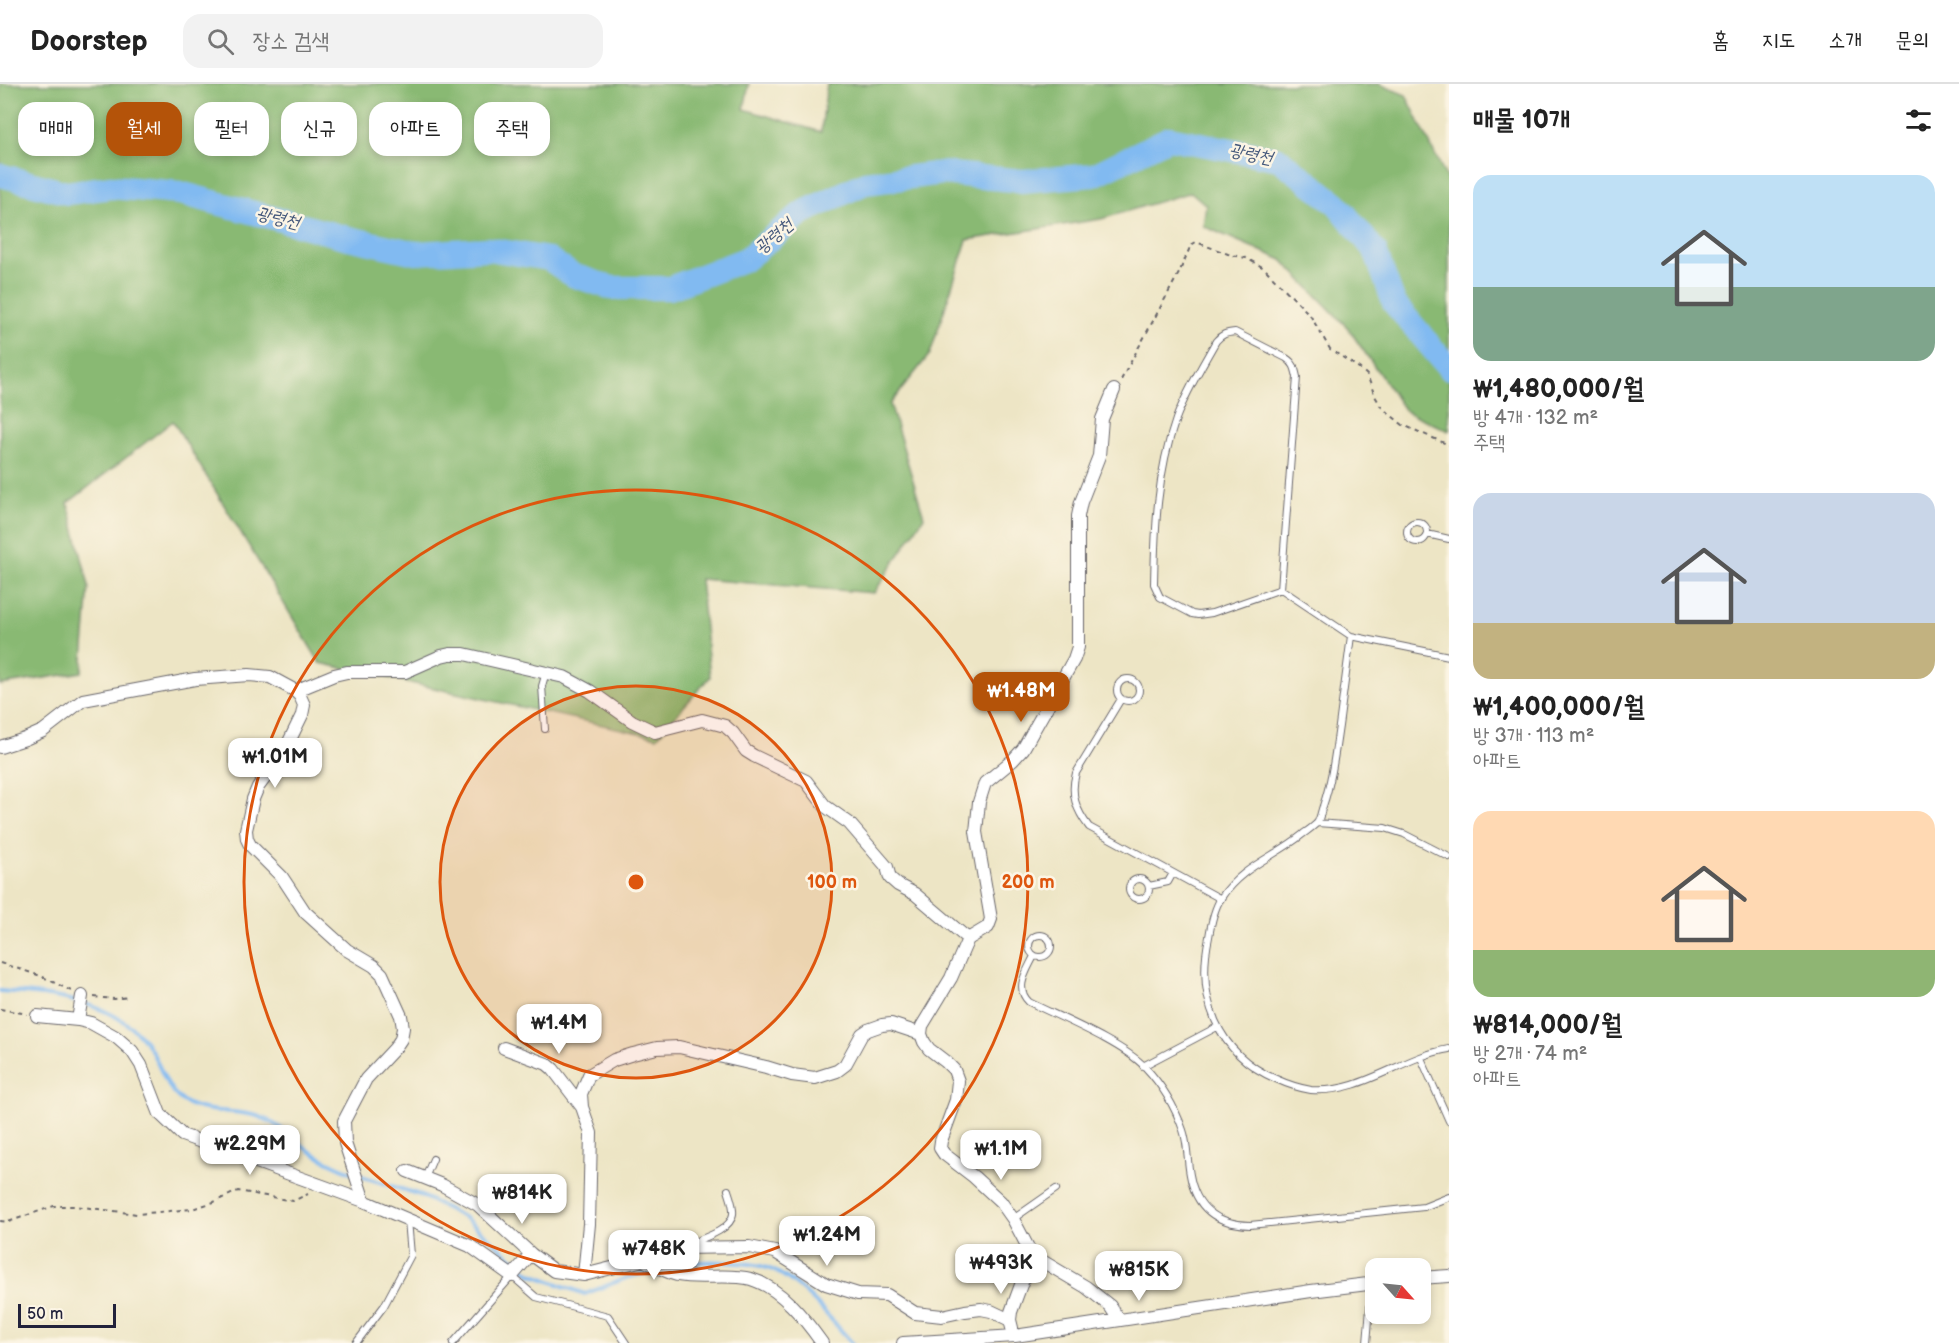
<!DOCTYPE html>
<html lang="ko">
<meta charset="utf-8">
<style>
body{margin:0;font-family:"Balsamiq Sans","Poor Story",sans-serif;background:#f2f2f2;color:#222;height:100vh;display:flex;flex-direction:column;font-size:22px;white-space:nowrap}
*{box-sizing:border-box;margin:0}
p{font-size:20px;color:#767676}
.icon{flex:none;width:33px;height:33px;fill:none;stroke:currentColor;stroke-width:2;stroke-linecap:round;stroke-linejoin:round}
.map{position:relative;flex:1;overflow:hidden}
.sheet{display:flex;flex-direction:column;background:#fff;width:510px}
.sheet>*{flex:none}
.banner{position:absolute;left:18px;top:18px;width:570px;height:54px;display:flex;gap:12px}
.needle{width:39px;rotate:117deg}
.fabs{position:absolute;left:1365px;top:1174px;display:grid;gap:12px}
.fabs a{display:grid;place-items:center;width:66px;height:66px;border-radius:12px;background:#fff;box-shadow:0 3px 9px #0003;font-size:30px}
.scale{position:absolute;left:18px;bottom:15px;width:98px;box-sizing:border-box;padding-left:6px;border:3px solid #22223b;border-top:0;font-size:16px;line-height:21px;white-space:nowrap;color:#22223b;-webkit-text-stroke:4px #fcf5e5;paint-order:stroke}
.price{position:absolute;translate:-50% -51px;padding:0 14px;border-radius:12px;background:#fff;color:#222;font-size:20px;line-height:39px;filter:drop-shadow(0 2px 3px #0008)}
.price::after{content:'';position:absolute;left:50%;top:36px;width:18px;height:14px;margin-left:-9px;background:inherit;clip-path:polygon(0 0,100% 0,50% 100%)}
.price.active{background:#b45309;color:#fff}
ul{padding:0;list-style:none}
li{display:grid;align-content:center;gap:12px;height:318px;padding:0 24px}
li span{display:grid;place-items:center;height:186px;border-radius:18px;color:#555}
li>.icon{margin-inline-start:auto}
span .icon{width:108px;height:108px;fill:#fffc;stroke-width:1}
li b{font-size:26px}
h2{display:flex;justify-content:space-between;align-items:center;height:72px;padding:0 24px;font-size:26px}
.pill{padding:0 21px;border-radius:18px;background:#fff;box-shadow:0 3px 9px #0003;font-size:21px;line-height:54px}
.pill.active{background:#b45309;color:#fff}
header{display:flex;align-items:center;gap:36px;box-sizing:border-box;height:84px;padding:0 30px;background:#fff;border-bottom:2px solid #e0e0e0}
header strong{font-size:28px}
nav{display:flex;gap:33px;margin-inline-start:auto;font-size:21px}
.search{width:420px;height:54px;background:#f2f2f2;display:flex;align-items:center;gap:15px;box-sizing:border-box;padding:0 21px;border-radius:18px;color:#767676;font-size:22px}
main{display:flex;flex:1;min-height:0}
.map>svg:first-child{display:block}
.forest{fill:#89b973;stroke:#566e57;stroke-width:1.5}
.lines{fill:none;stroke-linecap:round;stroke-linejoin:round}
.stream{stroke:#81baf1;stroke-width:4}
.river{stroke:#81baf1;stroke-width:24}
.service-casing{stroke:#69666b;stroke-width:8}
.minor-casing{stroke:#69666b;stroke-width:14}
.path{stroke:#69666b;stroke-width:2;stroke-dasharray:4.5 4.5;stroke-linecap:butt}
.service{stroke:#fff;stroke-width:6}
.minor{stroke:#fff;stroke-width:12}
.ring{fill:none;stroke:#de560e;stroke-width:3}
.labels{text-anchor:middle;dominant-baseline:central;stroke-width:5;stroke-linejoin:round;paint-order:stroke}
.water-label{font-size:18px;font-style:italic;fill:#43577b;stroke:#fcf5e5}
.centre{fill:#de560e;stroke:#fcf5e5;stroke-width:3}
.ring-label{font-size:18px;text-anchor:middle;font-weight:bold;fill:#de560e;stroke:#fcf5e5;stroke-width:5;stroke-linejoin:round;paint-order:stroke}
</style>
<header>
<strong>Doorstep</strong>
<div class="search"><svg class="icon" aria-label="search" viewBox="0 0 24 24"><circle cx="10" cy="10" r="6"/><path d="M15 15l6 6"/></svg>장소 검색</div>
<nav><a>홈</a><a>지도</a><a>소개</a><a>문의</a></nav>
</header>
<main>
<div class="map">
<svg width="1449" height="1259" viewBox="0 0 1449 1259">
<rect width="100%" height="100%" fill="#fcf5e5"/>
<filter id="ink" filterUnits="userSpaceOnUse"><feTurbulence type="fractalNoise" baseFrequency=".0167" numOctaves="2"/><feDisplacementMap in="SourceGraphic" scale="12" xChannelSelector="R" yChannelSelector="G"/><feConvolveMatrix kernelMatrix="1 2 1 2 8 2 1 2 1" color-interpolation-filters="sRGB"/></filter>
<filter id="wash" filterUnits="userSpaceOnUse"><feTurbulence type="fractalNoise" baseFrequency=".008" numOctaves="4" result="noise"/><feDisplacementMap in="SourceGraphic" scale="24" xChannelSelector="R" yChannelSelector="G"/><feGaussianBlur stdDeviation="1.35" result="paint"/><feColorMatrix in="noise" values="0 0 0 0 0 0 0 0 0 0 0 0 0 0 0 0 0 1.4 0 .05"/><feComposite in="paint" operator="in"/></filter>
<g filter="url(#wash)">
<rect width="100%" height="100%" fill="#ede5c5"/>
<!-- forest -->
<path class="forest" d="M0 0H749L744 25 821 48 827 0H1379L1406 11 1449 99V347L1405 327 1348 244 1282 176 1203 142 1206 121 1191 108 1101 135 967 156 930 270 890 320 924 433 874 509 700 495 710 593 657 653 320 579 173 337 68 419 89 502 82 588 0 601Z"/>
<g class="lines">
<!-- stream -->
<path class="stream" d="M0 907C52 911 122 917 151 966 161 983 167 1009 186 1019 207 1030 235 1025 257 1032 279 1039 292 1054 310 1067 322 1076 337 1082 351 1088
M358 1091 420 1111 465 1134 531 1190 585 1210 629 1193 655 1187
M668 1183C687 1178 705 1177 724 1178 739 1179 755 1179 770 1185 799 1196 832 1236 852 1259"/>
<!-- river -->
<path class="river" d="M0 91 67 109 111 103 180 109 344 153 416 169 488 165 549 175 572 191 612 204H670L746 175 802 129 865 99 942 89 1022 97 1094 91 1169 54 1279 75 1337 120 1375 167 1394 219 1449 284"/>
</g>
</g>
<g filter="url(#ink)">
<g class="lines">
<!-- service casing -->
<g class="service-casing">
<path id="service" d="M1235 248 1286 274C1294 279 1295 284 1297 293L1281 505 1212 529 1198 531 1192 530 1160 513 1154 500C1155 444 1157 389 1176 335 1186 308 1202 282 1216 257 1222 250 1226 249 1235 248Z
M1407 448a10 10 0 1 1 20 0a10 10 0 1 1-20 0Z
M1427 450 1449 455
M1281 505 1351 552 1449 572
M1351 552C1347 582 1343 612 1339 642 1335 669 1332 696 1323 722 1321 727 1320 735 1317 739 1313 743 1307 747 1303 750 1275 773 1242 782 1221 814 1214 825 1211 840 1209 853 1196 913 1217 970 1276 995 1287 1000 1299 1004 1311 1006 1362 1010 1401 973 1449 965
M1117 606a11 11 0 1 1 22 0a11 11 0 1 1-22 0Z
M1121 615 1076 689C1070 710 1076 726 1089 743L1221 815
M545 645 542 602 546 588
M1317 739 1385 744 1404 750 1449 773
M1129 805a10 10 0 1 1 20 0a10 10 0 1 1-20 0Z
M1149 802 1168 798 1173 789
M1029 862a11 11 0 1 1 22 0a11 11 0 1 1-22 0Z
M1034 872C1027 887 1014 904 1029 918 1061 934 1121 958 1145 983 1161 1000 1175 1023 1183 1046 1188 1060 1187 1076 1190 1091 1196 1125 1217 1140 1250 1141L1424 1123 1449 1113
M1421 974 1449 1037
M1143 982 1217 943
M425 1094 433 1075
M1013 1135 1056 1105
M686 1161C700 1155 731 1147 733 1130 734 1122 730 1113 728 1106
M356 1259 384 1222 411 1171 408 1136
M453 1259 512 1192 536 1213 608 1232 626 1259
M1367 1259 1372 1200"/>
</g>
<!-- minor casing -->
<g class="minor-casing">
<path id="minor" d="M1114 306 1102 335 1099 372 1081 418 1078 432V563L1074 575 1023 665 1013 676 985 699 979 718 976 748 991 835 988 843 968 855 951 894 922 942 921 950 924 958 929 965 946 978 954 986 958 997 956 1016 941 1057 940 1064 944 1070 974 1093 1001 1118 1013 1135 1032 1171 1086 1203 1110 1222 1119 1236
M300 605 334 591 347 588H405L441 572 450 570H464L564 593 590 607 632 637 655 648 702 636 725 642 733 649 746 667 754 672 806 697 825 722 849 739 887 783 890 794 898 801 915 810 968 855
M0 663 25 655 43 647 83 616 195 595 249 591 270 593 294 606 300 612 304 621 302 631 284 668 258 703 253 715 246 746 247 755 250 761 282 793 305 828 347 866 374 882 382 890 401 932 403 944 401 955 395 964 366 995 344 1037 345 1059 364 1117
M37 932 78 936 91 939 116 953 132 967 141 981 160 1030 182 1051 364 1117 470 1162 512 1192 531 1170
M78 936 82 912
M504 964 547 980 553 985 582 1023
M407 1087 442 1101 478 1121 531 1170 554 1187 584 1191 643 1176 680 1164 749 1163 775 1168 826 1200 858 1210 887 1211 915 1229 942 1232 965 1227 981 1225 991 1227 1010 1236
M643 1176C654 1181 666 1188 677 1191 701 1196 727 1189 751 1195 781 1204 805 1235 822 1259
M584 1191 589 1140 591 1049 582 1023 581 1010 589 991 614 976 633 970 657 964 679 963 766 983 792 991 815 994 837 987 845 981 862 950 868 946 882 941 891 940 921 950
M1420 1194 1449 1192
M1012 1244 1010 1236 1011 1228 1032 1171
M903 1259 1015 1252 1311 1207 1376 1199"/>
</g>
<!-- path -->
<path class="path" d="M1121 296 1179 189 1191 161 1196 158 1228 170 1246 174 1264 184 1310 231 1330 265 1359 284 1367 291 1375 312 1382 324 1403 341 1449 361
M0 879 41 892 71 907
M94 913 114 915 129 913
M0 925 27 930
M0 1137 8 1138 54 1122H75L137 1130 192 1125 214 1118 238 1107 293 1117 308 1110"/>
<!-- service -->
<use href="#service" class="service"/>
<!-- minor -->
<use href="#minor" class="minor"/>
</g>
</g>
<!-- distance rings -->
<circle cx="636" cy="798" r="196" fill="#de560e" fill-opacity=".12"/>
<g class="ring">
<circle cx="636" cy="798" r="196"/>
<circle cx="636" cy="798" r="392"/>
</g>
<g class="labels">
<!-- water labels -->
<g class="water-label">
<text transform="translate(1251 70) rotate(12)">광령천</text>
<text transform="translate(278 134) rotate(14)">광령천</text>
<text transform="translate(774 152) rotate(-40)">광령천</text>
</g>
</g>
<circle cx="636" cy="798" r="9" class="centre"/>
<g class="ring-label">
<text x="832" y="804">100 m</text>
<text x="1028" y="804">200 m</text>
</g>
</svg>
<div class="fabs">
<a><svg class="needle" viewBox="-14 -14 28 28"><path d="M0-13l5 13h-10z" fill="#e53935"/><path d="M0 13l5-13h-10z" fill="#767676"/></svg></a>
</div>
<div class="scale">50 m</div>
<b class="price active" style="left:1021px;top:639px">₩1.48M</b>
<b class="price" style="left:275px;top:705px">₩1.01M</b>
<b class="price" style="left:559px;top:971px">₩1.4M</b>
<b class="price" style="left:250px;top:1092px">₩2.29M</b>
<b class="price" style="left:1001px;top:1097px">₩1.1M</b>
<b class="price" style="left:522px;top:1141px">₩814K</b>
<b class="price" style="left:827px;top:1183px">₩1.24M</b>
<b class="price" style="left:654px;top:1197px">₩748K</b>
<b class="price" style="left:1001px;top:1211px">₩493K</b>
<b class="price" style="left:1139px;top:1218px">₩815K</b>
<div class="banner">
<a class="pill">매매</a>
<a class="pill active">월세</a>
<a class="pill">필터</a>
<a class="pill">신규</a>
<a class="pill">아파트</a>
<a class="pill">주택</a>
</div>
</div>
<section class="sheet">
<h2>매물 10개<svg class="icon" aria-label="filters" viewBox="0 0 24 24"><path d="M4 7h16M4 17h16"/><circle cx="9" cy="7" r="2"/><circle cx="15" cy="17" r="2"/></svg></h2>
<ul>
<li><span style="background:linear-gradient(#bfe0f5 60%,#7fa58c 0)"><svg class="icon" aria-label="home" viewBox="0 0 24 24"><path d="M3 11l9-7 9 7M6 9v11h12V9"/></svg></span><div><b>₩1,480,000/월</b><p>방 4개 · 132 m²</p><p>주택</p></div></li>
<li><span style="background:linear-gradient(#c9d6e8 70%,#c2b280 0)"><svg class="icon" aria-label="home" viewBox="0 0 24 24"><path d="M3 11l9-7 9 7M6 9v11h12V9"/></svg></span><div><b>₩1,400,000/월</b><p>방 3개 · 113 m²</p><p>아파트</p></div></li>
<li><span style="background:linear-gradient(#ffd9b3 75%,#8fb573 0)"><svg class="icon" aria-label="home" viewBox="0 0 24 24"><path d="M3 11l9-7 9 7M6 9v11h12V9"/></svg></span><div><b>₩814,000/월</b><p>방 2개 · 74 m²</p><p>아파트</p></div></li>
</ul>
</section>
</main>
